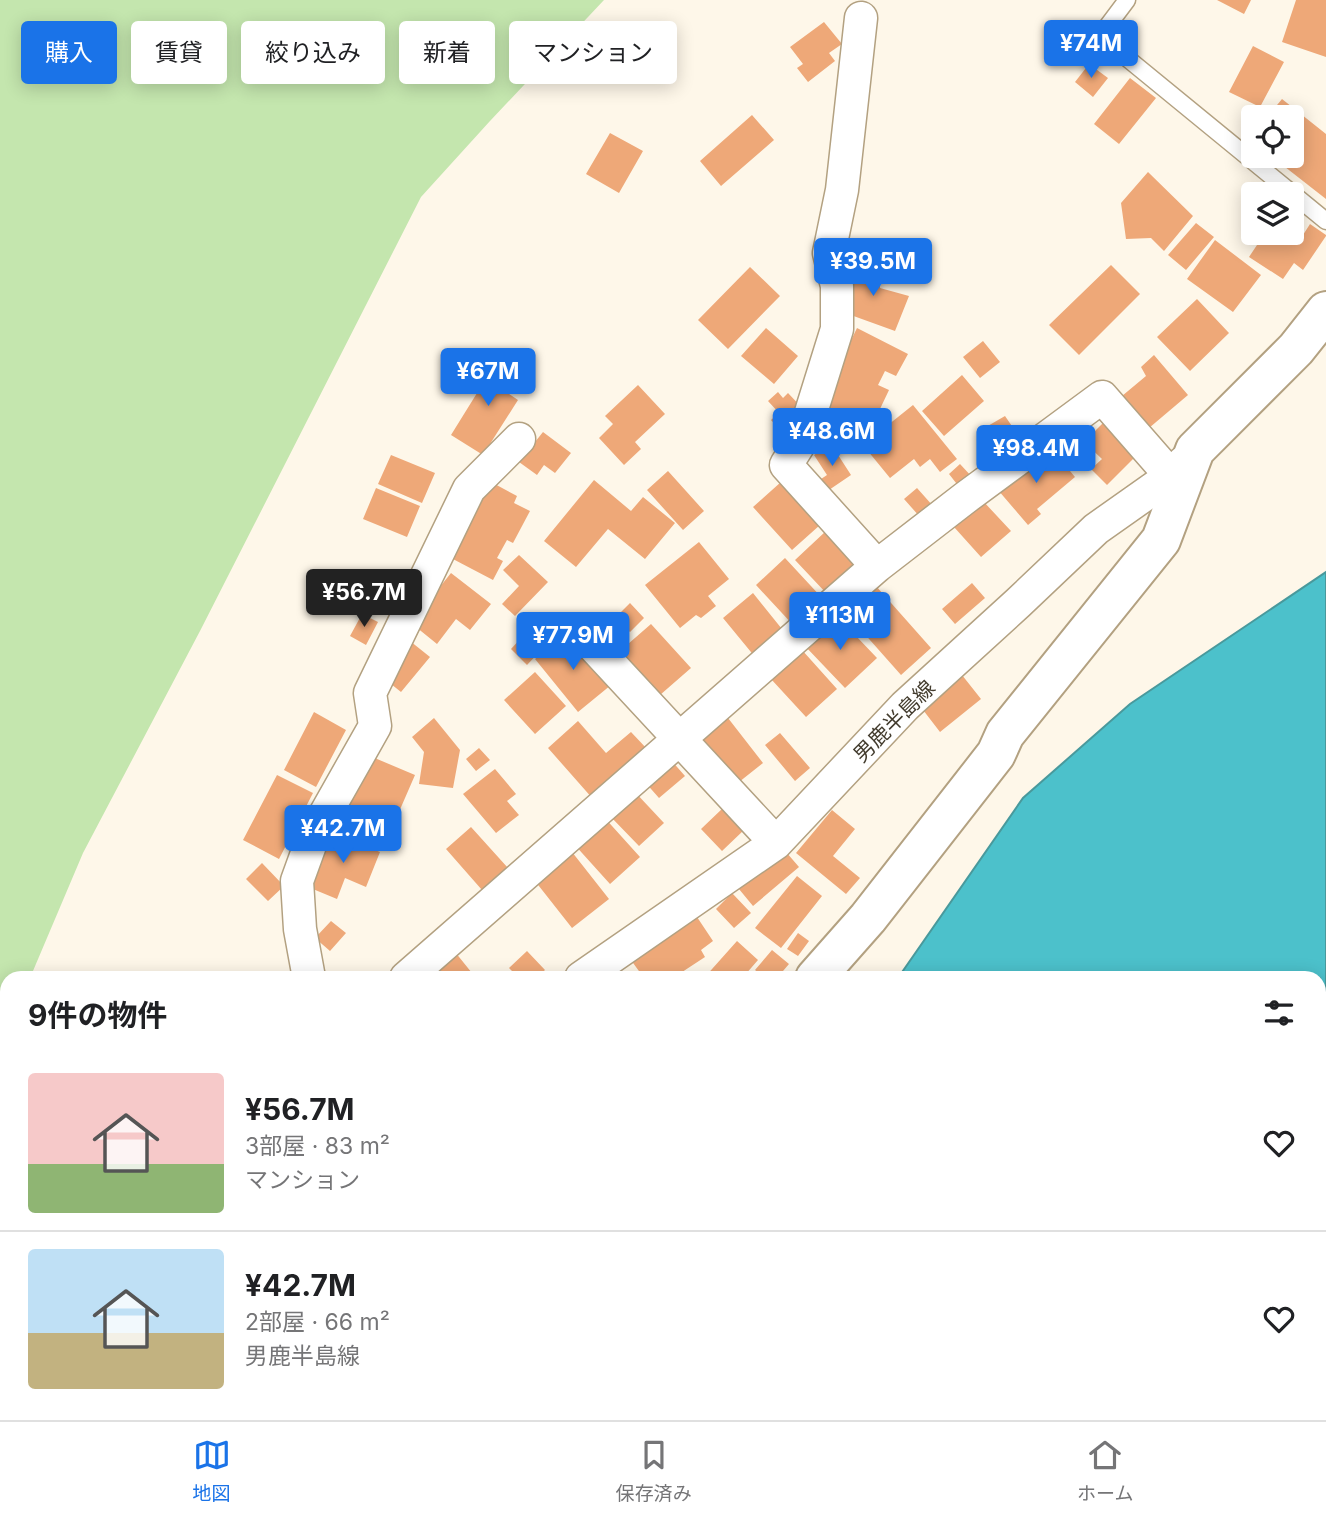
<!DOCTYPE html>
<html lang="ja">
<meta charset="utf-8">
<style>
body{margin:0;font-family:Inter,"Noto Sans JP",sans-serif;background:#f6f6f6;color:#202124;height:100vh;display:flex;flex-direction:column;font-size:26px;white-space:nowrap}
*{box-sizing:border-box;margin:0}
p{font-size:23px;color:#757577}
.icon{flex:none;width:38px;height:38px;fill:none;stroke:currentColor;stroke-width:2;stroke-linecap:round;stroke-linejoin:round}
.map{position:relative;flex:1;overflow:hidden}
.details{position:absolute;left:0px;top:971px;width:1326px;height:450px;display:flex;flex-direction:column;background:#fff;border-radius:21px 21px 0 0;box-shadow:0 4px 18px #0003}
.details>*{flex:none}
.guide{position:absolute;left:21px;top:21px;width:700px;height:63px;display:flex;gap:14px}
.controls{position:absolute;left:1241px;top:105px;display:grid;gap:14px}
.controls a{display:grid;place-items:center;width:63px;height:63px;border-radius:7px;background:#fff;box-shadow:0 4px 18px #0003;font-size:35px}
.price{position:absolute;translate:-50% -60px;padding:0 16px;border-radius:7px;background:#1a73e8;color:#fff;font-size:23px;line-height:46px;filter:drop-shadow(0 2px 4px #0008)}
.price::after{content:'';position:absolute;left:50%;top:42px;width:21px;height:16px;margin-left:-10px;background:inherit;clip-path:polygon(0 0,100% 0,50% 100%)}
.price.selected{background:#222;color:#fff}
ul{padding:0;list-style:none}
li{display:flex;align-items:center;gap:21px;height:175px;padding:0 28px}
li+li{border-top:2px solid #e0e0e0}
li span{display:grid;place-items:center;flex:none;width:196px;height:140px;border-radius:7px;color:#555}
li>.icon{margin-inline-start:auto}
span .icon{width:84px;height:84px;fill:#fffc;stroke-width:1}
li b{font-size:30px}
h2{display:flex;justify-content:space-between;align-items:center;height:84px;padding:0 28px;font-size:30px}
.tag{padding:0 24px;border-radius:7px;background:#fff;box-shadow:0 4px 18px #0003;font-size:24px;line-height:63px}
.tag.selected{background:#1a73e8;color:#fff}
.tab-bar{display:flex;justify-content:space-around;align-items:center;height:98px;border-top:2px solid #e0e0e0;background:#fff;font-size:19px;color:#757577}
.tab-bar a{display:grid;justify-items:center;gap:4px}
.tab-bar .selected{color:#1a73e8}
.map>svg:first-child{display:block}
.green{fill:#c4e6ae}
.water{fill:#4cc1cb;stroke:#49999c;stroke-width:2}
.building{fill:#eea878}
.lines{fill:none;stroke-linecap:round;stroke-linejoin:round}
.service-casing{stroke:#b3a181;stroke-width:19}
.minor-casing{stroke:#b3a181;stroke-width:35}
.primary-casing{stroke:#b3a181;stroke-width:42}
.service{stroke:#fff;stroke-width:16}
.minor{stroke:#fff;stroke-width:32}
.primary{stroke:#fff;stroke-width:38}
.labels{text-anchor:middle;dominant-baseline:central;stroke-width:5;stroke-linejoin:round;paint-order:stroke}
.street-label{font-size:21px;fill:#433c2e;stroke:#fff}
</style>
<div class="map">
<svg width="1326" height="1420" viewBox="0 0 1326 1420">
<rect width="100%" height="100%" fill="#fef7e9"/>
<!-- green -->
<path class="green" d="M0 0H604L490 121 421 197 200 631 83 853 30 978H7V1028L0 1036Z"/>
<!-- water -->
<path class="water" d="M1326 572V1420H580L583 1414H1320V978H898L1023 798 1130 704Z"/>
<!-- building -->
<path class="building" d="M1217 0H1251L1244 14Z
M1296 0H1326V57L1282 42Z
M824 22 842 44 829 53 835 61 808 82 797 68 803 64 790 47Z
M1253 46 1284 62 1260 107 1229 92Z
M1089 64 1108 78 1093 97 1075 82Z
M1130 78 1156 98 1119 144 1094 124Z
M1282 99 1326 134V199L1271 156H1292V117H1267Z
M752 115 774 140 721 186 700 161Z
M610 133 643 151 619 193 586 174Z
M1148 172 1193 216 1164 251 1151 238 1126 239 1121 203Z
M1196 223 1214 237 1186 270 1168 255Z
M1310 224 1326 235V236L1303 270 1294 263 1283 279 1249 257 1265 233H1292V227L1303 235Z
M1215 240 1261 275 1233 312 1187 279Z
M880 265V288L909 296 895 331 848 314 846 270Z
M1111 265 1140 294 1079 355 1049 325Z
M750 267 780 296 728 349 698 320Z
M1197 299 1229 333 1190 371 1157 337Z
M766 328 798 356 774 384 741 356Z
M857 328 908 354 896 376 885 371 878 385 889 390 871 428 820 404Z
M983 341 1000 362 980 378 963 357Z
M1154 355 1188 395 1149 428 1122 396 1146 376 1141 367Z
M500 356 521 369 506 392 518 400 483 455 451 435Z
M962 375 984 401 944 436 922 411Z
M638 385 665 414 635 442 641 449 624 465 599 438 613 424 605 416Z
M778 392 783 398 788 393 806 412 783 433 771 420 779 413 768 401Z
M913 405 957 459 940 472 930 459 920 467 914 459 890 478 863 445Z
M1005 416 1018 435 999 447 986 427Z
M1105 421 1138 454 1107 485 1091 469 1102 459 1084 442Z
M847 427 858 441 843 452 833 437Z
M543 432 571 453 555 473 544 465 537 475 519 462Z
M831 444 851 475 826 492 818 481 827 475 814 455Z
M1050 447 1075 477 1037 509 1041 514 1028 525 998 490Z
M391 455 435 473 422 503 378 484Z
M960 464 973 478 960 488 949 474Z
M668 471 704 511 683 530 647 490Z
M594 480 631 511 643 497 675 523 645 559 608 529 576 567 544 541Z
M491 482 517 496 514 503 530 511 513 543 507 540 497 558 503 561 493 580 451 558Z
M781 482 820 525 792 550 753 507Z
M376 488 420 506 407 537 363 519Z
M917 488 933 506 920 517 904 499Z
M983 501 1011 531 981 557 954 527Z
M826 531 858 565 827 594 795 560Z
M699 542 729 579 708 596 716 606 701 618 696 615 680 628 645 585Z
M519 555 548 582 515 616 502 604 519 586 503 570Z
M785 558 823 599 794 626 756 585Z
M451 573 491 604 470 630 456 619 437 644 416 627 428 612 423 608Z
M972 583 985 598 955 624 942 609Z
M876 586 931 648 901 675 846 613Z
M753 593 790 639 760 663 723 618Z
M630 603 644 618 630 632 615 618Z
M545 612 562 628 527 665 511 649Z
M362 614 378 622 366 645 350 636Z
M836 615 877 658 845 688 804 645Z
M651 624 691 668 660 695 620 651Z
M568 633 611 685 578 712 535 659Z
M410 641 430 657 401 692 381 676Z
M802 650 837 689 806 717 771 679Z
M535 672 566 706 535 734 504 700Z
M962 675 981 699 940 732 920 706Z
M314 712 346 730 316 787 284 770Z
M434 718 460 750 453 788 419 784 424 752 412 737Z
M728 718 763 763 734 786 699 741Z
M578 721 606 753 631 732 648 750 593 799 548 748Z
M780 733 810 768 795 781 765 745Z
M479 748 490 760 476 771 466 759Z
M370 756 415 775 385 844 340 825Z
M670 759 685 776 659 798 644 781Z
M495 769 516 794 507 801 519 815 496 833 463 794Z
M277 775 313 793 279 859 243 840Z
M634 791 664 823 639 846 609 815Z
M723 808 744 830 722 851 701 829Z
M832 810 855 829 833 856 860 878 846 894 796 853Z
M603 816 640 857 610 884 573 843Z
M471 827 508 868 482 890 446 849Z
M331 832 380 852 366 887 345 878 337 899 308 887Z
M780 845 799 867 753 906 734 883Z
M572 852 609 899 572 928 535 881Z
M262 863 284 886 268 901 246 879Z
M797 876 822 896 781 948 755 928Z
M732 893 751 913 734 928 716 909Z
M693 911 713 941 701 950 705 957 673 978H644L628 956Z
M331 921 346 933 330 951 315 938Z
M798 933 809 941 798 956 787 949Z
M737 941 758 960 745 975 748 978H704Z
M451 947 476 978H428Z
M772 950 789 964 777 978H765L755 970Z
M527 951 545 970 536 978H519L509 968Z
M0 1345 7 1349V1376L0 1373Z
M0 1389 7 1390V1414H19L18 1420H0Z
M40 1414H69L66 1420H54Z
M77 1414H128L125 1420H74Z
M158 1414H189L191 1415 189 1420H155Z
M243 1414H299L296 1420H257Z"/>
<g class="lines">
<!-- service casing -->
<g class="service-casing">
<path id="service" d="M1127 0 1100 36 1326 221"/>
</g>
<!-- minor casing -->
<g class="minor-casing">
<path id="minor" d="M861 18 842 190 829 253 837 286V329L803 438 786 465 877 566 965 498 1102 397 1171 476
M586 638 776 843
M309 978 300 929 297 881 314 834 375 726 370 693 469 489 519 439
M406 978 877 566
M581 978 776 843 905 706 1018 603 1096 529 1171 476 1184 462
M212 1420 215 1414"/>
</g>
<!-- primary casing -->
<g class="primary-casing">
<path id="primary" d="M815 978 868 918 996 754 1005 734 1161 540 1195 450 1296 349 1326 311
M504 1420 507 1414"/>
</g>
<!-- service -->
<use href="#service" class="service"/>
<!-- minor -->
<use href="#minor" class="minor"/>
<!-- primary -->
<use href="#primary" class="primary"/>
</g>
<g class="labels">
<!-- street labels -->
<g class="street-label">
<text transform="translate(894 721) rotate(-45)">男鹿半島線</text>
</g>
</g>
</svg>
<div class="controls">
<a><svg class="icon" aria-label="locate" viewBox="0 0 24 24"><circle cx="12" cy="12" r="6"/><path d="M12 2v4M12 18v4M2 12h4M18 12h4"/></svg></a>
<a><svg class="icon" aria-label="layers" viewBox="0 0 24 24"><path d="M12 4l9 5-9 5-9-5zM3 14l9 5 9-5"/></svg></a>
</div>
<b class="price" style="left:1091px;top:80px">¥74M</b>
<b class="price" style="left:873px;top:298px">¥39.5M</b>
<b class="price" style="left:488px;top:408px">¥67M</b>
<b class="price" style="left:832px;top:468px">¥48.6M</b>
<b class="price" style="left:1036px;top:485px">¥98.4M</b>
<b class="price selected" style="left:364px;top:629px">¥56.7M</b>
<b class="price" style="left:840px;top:652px">¥113M</b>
<b class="price" style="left:573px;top:672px">¥77.9M</b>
<b class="price" style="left:343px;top:865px">¥42.7M</b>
<div class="guide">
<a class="tag selected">購入</a>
<a class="tag">賃貸</a>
<a class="tag">絞り込み</a>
<a class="tag">新着</a>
<a class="tag">マンション</a>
</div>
<section class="details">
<h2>9件の物件<svg class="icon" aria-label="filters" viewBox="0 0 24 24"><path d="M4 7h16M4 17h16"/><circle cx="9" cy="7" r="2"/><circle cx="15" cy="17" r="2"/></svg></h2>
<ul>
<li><span style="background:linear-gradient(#f6c9c9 65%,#8fb573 0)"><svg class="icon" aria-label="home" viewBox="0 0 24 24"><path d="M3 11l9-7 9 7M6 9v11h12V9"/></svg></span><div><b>¥56.7M</b><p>3部屋 · 83 m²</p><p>マンション</p></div><svg class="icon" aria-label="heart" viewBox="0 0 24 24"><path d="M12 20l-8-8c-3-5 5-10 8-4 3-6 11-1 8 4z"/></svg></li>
<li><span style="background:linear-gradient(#bfe0f5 60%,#c2b280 0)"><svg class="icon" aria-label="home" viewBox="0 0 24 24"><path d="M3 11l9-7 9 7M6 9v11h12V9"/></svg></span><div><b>¥42.7M</b><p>2部屋 · 66 m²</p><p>男鹿半島線</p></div><svg class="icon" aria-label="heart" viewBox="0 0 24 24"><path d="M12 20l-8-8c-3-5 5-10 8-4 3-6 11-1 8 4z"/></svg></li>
</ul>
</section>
</div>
<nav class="tab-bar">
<a class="selected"><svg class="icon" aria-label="map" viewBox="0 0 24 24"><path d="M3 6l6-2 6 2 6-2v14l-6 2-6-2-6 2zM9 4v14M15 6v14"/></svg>地図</a>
<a><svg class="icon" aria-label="saved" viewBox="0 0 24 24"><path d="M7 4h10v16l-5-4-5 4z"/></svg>保存済み</a>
<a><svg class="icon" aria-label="home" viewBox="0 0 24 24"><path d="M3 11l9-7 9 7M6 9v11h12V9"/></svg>ホーム</a>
</nav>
